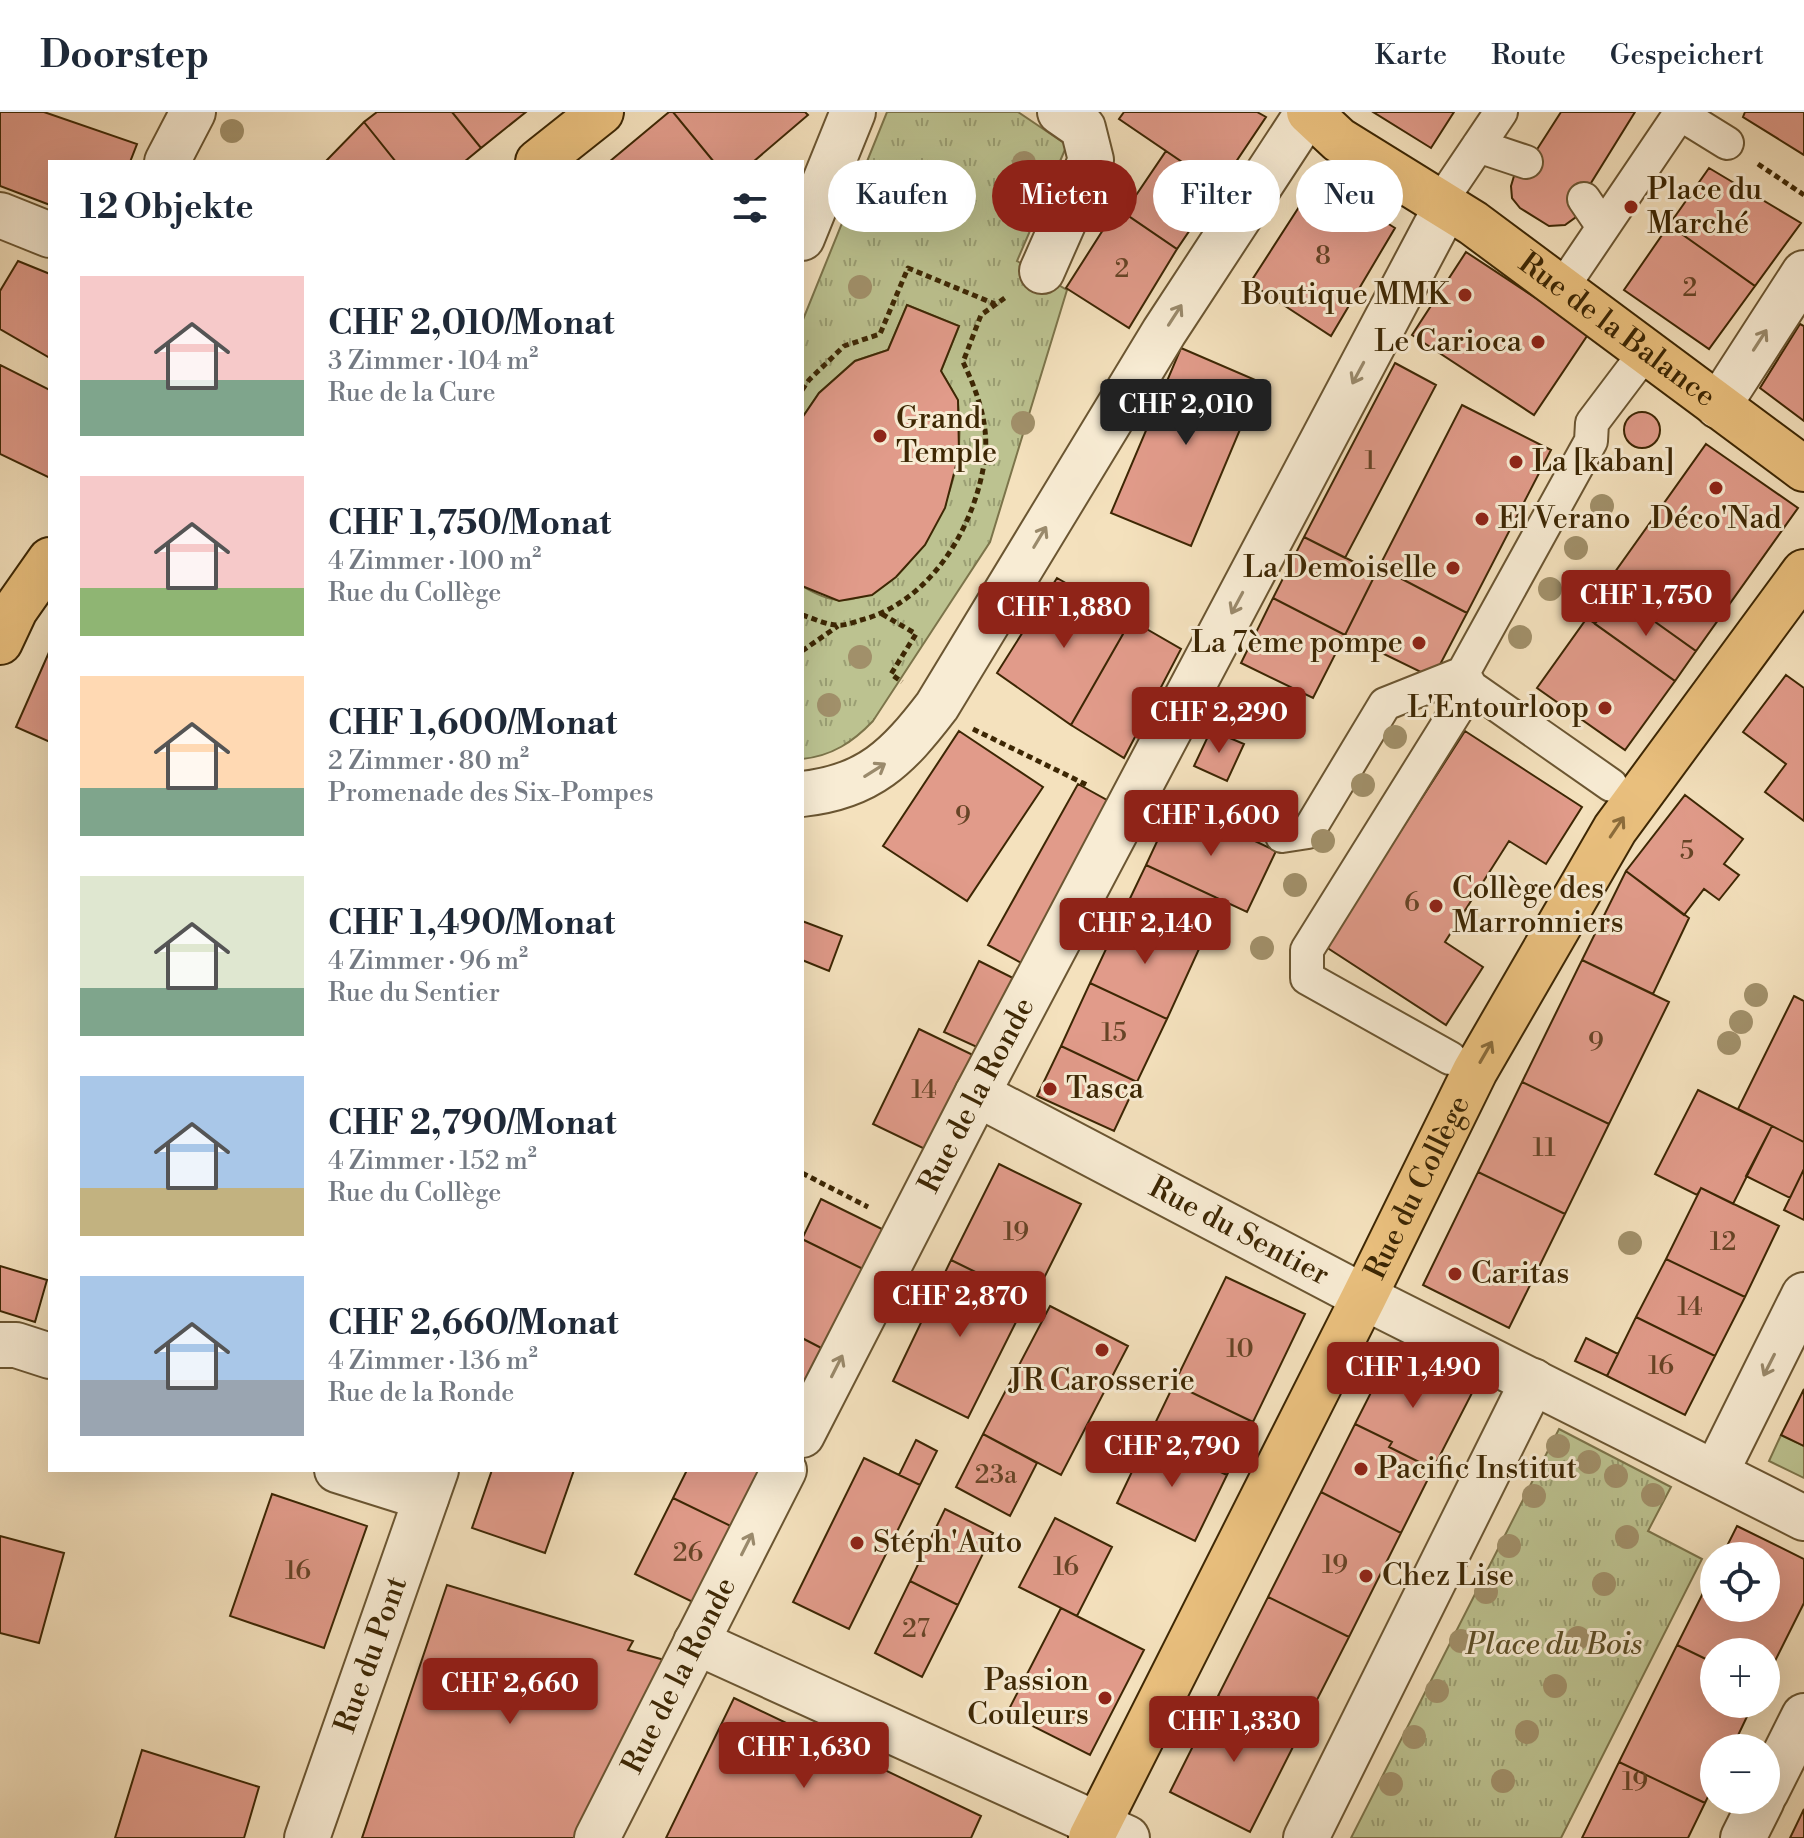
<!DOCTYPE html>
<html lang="de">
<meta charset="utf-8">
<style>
body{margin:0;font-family:"Libre Bodoni",serif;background:#f2f2f3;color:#1f2937;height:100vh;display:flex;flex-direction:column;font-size:30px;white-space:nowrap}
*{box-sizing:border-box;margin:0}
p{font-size:26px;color:#747a83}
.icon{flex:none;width:44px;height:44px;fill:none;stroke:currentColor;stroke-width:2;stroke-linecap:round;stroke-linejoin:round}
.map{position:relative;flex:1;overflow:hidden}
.details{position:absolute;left:48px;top:48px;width:756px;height:1312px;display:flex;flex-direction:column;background:#fff;border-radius:0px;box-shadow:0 8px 32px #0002}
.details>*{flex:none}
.top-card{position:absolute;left:828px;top:48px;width:760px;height:72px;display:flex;gap:16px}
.fabs{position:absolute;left:1700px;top:1430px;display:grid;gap:16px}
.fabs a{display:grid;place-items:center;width:80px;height:80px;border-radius:50%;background:#fff;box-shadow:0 8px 32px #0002;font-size:40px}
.price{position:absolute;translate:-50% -68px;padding:0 18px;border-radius:8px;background:#8f2418;color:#fff;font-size:26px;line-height:52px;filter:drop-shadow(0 2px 4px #0008)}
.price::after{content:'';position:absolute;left:50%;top:48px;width:24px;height:18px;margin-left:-12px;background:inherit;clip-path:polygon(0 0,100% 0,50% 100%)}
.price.active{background:#222;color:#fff}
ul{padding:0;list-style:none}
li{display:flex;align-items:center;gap:24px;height:200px;padding:0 32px}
li span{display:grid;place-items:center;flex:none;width:224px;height:160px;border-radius:0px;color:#555}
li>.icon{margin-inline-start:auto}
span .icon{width:96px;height:96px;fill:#fffc;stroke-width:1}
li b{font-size:34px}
h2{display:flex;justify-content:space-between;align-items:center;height:96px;padding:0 32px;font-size:34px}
.pill{padding:0 28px;border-radius:36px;background:#fff;box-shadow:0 8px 32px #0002;font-size:28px;line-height:72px}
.pill.active{background:#8f2418;color:#fff}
header{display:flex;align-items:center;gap:48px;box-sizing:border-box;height:112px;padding:0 40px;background:#fff;border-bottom:2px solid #e0e1e3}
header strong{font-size:38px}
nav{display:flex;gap:44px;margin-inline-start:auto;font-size:28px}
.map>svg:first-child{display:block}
.grass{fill:url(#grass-tufts);stroke:#7c744a;stroke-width:2}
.garden{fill:#bcc290;stroke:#7c744a;stroke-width:2}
.building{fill:#e19b8a;stroke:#3d2704;stroke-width:2}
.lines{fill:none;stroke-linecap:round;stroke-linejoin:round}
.pedestrian-casing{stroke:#6b5632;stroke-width:36}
.minor-casing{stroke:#6b5632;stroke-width:48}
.primary-casing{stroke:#3d2704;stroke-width:48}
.path{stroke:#3d2704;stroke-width:5;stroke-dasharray:6 4;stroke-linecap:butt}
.pedestrian{stroke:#f8ecd4;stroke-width:32}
.minor{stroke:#f8ecd4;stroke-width:44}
.primary{stroke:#eac07e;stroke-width:44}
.tree{fill:#a1906a}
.oneway{stroke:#9a8a6c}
.oneway2{stroke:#8b6c3b}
.poi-dot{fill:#8f2418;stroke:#f8ecd4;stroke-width:3}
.labels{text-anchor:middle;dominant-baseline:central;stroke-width:6;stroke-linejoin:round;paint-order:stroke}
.number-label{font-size:26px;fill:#664426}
.poi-label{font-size:30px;fill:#3d2704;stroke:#f8ecd4;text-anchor:start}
.street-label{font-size:30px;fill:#3d2704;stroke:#f8ecd4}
.park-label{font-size:30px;font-style:italic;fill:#5d4e27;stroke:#f8ecd4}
</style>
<header>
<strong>Doorstep</strong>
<nav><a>Karte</a><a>Route</a><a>Gespeichert</a></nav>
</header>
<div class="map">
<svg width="1804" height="1726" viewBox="0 0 1804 1726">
<defs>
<pattern id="grass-tufts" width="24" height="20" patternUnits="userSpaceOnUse" patternTransform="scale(2)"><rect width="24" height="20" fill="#bcc290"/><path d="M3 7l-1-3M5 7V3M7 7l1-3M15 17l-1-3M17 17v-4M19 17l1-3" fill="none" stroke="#9a9e73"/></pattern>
</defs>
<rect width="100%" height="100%" fill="#f4e1bd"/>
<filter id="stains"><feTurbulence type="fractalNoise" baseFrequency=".0025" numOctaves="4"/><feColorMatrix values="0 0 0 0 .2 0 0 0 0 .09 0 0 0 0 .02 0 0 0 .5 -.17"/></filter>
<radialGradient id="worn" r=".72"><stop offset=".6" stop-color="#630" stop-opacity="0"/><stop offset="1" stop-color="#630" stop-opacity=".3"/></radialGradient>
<!-- grass -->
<path class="grass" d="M887 0H1018L1067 33 1017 149 1067 178 990 430 873 609C853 630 832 644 802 647V474C812 480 830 489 842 488 868 487 888 474 905 455 945 410 966 352 958 292 956 281 946 269 941 259L959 214 907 193 888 238 855 249 819 281 802 306V210Z
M1559 1317 1671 1375 1648 1419 1702 1447 1561 1726H1351Z"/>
<!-- garden -->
<path class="garden" d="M1781 1323 1804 1334V1366L1769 1349Z"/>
<!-- building -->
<path class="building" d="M0 0H44L137 32 130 50H50V93L0 74Z
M377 0H452L481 36 464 50H396L364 10Z
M452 0H526L481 36Z
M669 0H673L714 50H609Z
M673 0H805L808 3 753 50H714Z
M1124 0H1257L1266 5 1219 75 1119 7Z
M1373 0H1454L1431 36Z
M1561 0H1635L1591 71 1576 105 1565 113 1549 114 1520 96 1512 86 1511 74 1514 64 1536 39Z
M1745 0H1804V43L1743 5Z
M364 10 396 50H325Z
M1166 39 1219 75 1177 137 1124 101Z
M1709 56 1801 111 1755 174 1669 113Z
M1317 67 1395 116 1331 224 1250 171Z
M1117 96 1177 137 1129 216 1066 176Z
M1669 113 1755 174 1709 237 1624 178Z
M1466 140 1589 221 1534 303 1412 223Z
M18 149 50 162V246L0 217V179Z
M907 193 959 214 941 259 958 288 959 342 945 396 925 433 896 465 872 483 839 489 802 474V306L819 281 855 249 888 238Z
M1800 212 1804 214V309L1760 276Z
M1181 236 1260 270 1191 434 1111 401Z
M1395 251 1436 273 1345 446 1304 425Z
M0 253 50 278V366L0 342Z
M1462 293 1551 338 1467 501 1379 455Z
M1624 318a18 18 0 1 1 36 0a18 18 0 1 1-36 0Z
M1706 332 1798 396 1696 539 1605 474Z
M1304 425 1376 461 1345 523 1273 486Z
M1379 455 1467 501 1433 566 1345 523Z
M1057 466 1131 508 1071 613 997 561Z
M1616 482 1696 539 1675 569 1595 512Z
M1273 486 1345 523 1313 586 1241 551Z
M1587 506 1675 569 1625 638 1537 576Z
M1131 508 1181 537 1124 646 1071 613Z
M50 538V630L16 615Z
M1786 563 1804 576V709L1765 680 1786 652 1743 620Z
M1211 618 1244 632 1227 669 1194 654Z
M959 619 1043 675 967 789 883 734Z
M1465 619 1582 695 1546 752 1509 729 1445 830 1483 855 1446 913 1326 835Z
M1078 672 1114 692 1025 853 988 833Z
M1685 683 1743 727 1724 752 1739 763 1719 788 1704 777 1684 803 1626 759Z
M1175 691 1276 739 1247 800 1146 753Z
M1146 753 1215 785 1193 834 1123 801Z
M1626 759 1689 806 1653 882 1582 848Z
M1123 801 1199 837 1167 907 1090 871Z
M802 809 842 824 829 859 802 848Z
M1582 848 1669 890 1609 1012 1522 970Z
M979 849 1013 866 979 936 944 920Z
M1090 871 1167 907 1137 970 1061 934Z
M1794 884 1804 889V1030L1738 997Z
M919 917 975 944 929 1039 873 1012Z
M1061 934 1137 970 1114 1019 1037 984Z
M1522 970 1609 1012 1565 1102 1478 1060Z
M1698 978 1772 1014 1733 1092 1701 1076 1697 1083 1655 1062Z
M1772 1014 1804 1030V1057L1790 1086 1746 1064Z
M999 1052 1081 1092 1033 1188 951 1148Z
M1804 1057V1108L1784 1098Z
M1478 1060 1565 1102 1509 1216 1423 1173Z
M1701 1076 1779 1114 1745 1185 1666 1147Z
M821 1087 888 1120 869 1160 802 1127Z
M802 1127 869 1160 829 1240 802 1226Z
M1666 1147 1745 1185 1715 1244 1636 1205Z
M951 1148 1028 1186 968 1306 893 1269Z
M0 1154 47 1168 35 1210 0 1199Z
M1226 1165 1305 1202 1253 1310 1174 1272Z
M1050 1194 1128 1234 1061 1363 983 1322Z
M1636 1205 1715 1244 1685 1303 1607 1264Z
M802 1226 829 1240 802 1295Z
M1586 1226 1618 1242 1607 1264 1575 1249Z
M1391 1241 1472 1281 1433 1357 1389 1335 1392 1330 1355 1312Z
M1174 1272 1253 1310 1227 1363 1148 1326Z
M1804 1277V1334L1781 1323Z
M1355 1312 1392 1330 1389 1335 1433 1357 1401 1421 1321 1380Z
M983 1322 1037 1351 1010 1404 956 1375Z
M1148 1326 1227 1363 1195 1429 1117 1391Z
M916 1328 937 1339 920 1373 899 1363Z
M864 1346 920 1373 849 1517 793 1490Z
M492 1358H574L545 1441 472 1416Z
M687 1358H771L741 1419 673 1386Z
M1321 1380 1401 1421 1349 1525 1268 1485Z
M272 1382 367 1414 324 1536 230 1504Z
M673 1386 741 1419 703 1495 635 1462Z
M945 1397 993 1421 958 1493 910 1469Z
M1055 1406 1112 1435 1077 1504 1019 1475Z
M1737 1414 1804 1447V1491L1766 1567V1540H1714V1551L1677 1533 1714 1459V1496H1766V1444H1722Z
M0 1424 64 1441 39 1531 0 1521Z
M910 1469 958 1493 922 1565 875 1541Z
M447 1473 633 1529 628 1538 668 1549 580 1726H362Z
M1268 1485 1349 1525 1298 1625 1218 1584Z
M1061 1496 1144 1538 1090 1643 1007 1601Z
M1677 1533 1714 1551V1592H1753L1732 1636H1714V1672L1705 1691 1619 1650Z
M1218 1584 1298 1625 1250 1720 1170 1680Z
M734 1586 981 1704 971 1726H666Z
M142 1638 259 1675 244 1726H115Z
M1619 1650 1705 1691 1688 1726H1582Z
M1804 1697V1726H1790Z"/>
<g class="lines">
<!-- pedestrian casing -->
<g class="pedestrian-casing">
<path id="pedestrian" d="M1680 2 1727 31
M1478 34 1526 50
M1584 87 1603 115
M1441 89 1501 0
M1562 176 1681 0
M1611 673 1471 575 1463 561 1591 329 1592 311 1635 254
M1282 724 1308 720 1385 592 1463 561
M1450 946 1307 866V838L1471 575"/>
</g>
<!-- minor casing -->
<g class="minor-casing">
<g id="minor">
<path d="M167 50 193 0"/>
<path d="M0 103 50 123"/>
<path d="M802 126 853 0"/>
<path d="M1042 159 1091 48 1083 16 1060 0"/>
<path d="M1718 294 1804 161"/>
<path d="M802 682C869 675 898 645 937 594L1164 220 1308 0"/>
<path id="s1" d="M977 982 1364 1185 1804 1406"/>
<path d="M0 1233H16L50 1244"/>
<path id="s2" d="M802 1323 977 982 1447 93"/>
<path d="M337 1358 426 1386"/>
<path d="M1716 1360 1804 1183"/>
<path d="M696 1530 1127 1726"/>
<path d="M1766 1680 1804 1604"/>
<path id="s3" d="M307 1726 436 1358"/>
<path id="s4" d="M597 1726 784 1358"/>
<path d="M1306 1726 1533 1269"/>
<path d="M1743 1726 1762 1688"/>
</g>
</g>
<!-- primary casing -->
<g class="primary-casing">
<g id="primary">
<path id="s5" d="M1309 0 1339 28 1473 111 1804 357"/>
<path d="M538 50 601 0"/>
<path d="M0 530 15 498 50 448"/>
<path id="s6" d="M1091 1726 1364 1185 1475 959 1615 717 1804 460"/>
</g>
</g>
<!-- path -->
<path class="path" d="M1758 52 1804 83
M802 278 809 268 844 234 880 222 908 156 995 192
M1597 489 1606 496
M882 502 916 522 891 562 902 570
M802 503C813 506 826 513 837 513 845 514 854 510 861 508 931 490 976 414 985 345 989 312 977 279 963 250L981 203 1006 185
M802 539 838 514
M973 617 1089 674
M802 1061 868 1095"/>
<!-- pedestrian -->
<use href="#pedestrian" class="pedestrian"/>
<!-- minor -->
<use href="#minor" class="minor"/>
<!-- primary -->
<use href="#primary" class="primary"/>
</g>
<!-- trees -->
<g class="tree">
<circle cx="232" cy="19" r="12"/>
<circle cx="1024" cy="51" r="12"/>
<circle cx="860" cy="175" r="12"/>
<circle cx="1023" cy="311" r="12"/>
<circle cx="1602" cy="394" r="12"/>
<circle cx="1576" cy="436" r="12"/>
<circle cx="1550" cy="477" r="12"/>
<circle cx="1520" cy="525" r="12"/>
<circle cx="860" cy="545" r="12"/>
<circle cx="829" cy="593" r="12"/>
<circle cx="1395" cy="625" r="12"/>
<circle cx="1363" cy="673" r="12"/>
<circle cx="1323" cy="729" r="12"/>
<circle cx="1295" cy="773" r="12"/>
<circle cx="1262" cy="836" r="12"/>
<circle cx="1756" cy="883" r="12"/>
<circle cx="1741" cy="910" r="12"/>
<circle cx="1729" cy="931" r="12"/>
<circle cx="1630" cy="1131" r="12"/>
<circle cx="1558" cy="1334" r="12"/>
<circle cx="1589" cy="1350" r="12"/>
<circle cx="1616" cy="1364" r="12"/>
<circle cx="1653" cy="1383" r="12"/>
<circle cx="1534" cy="1384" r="12"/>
<circle cx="1627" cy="1425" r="12"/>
<circle cx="1509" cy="1434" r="12"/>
<circle cx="1604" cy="1472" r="12"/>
<circle cx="1486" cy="1480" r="12"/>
<circle cx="1578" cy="1526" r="12"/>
<circle cx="1461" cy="1529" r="12"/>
<circle cx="1555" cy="1574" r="12"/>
<circle cx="1437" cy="1579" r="12"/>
<circle cx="1527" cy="1620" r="12"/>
<circle cx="1414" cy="1625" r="12"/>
<circle cx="1503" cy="1669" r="12"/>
<circle cx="1391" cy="1672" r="12"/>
</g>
<!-- one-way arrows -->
<defs><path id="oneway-shaft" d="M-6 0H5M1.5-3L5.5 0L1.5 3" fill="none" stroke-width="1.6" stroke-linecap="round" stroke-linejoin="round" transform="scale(2)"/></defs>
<g class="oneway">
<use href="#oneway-shaft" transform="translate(1175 203) rotate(-57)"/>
<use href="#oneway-shaft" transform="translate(1760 228) rotate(-57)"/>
<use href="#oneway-shaft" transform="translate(1358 261) rotate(118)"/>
<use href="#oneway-shaft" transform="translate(1040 425) rotate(-59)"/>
<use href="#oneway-shaft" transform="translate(1237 491) rotate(118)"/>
<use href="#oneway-shaft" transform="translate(875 658) rotate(-32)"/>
<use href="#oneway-shaft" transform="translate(1769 1253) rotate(117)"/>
<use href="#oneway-shaft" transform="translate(837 1254) rotate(-63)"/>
<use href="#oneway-shaft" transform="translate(747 1432) rotate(-63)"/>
</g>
<g class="oneway2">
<use href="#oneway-shaft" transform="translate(1617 715) rotate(-56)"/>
<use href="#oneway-shaft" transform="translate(1486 940) rotate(-60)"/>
</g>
<!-- markers -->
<g class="poi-dot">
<circle cx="1631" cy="95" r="8"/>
<circle cx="1465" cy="183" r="8"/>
<circle cx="1538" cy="230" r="8"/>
<circle cx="880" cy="324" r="8"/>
<circle cx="1516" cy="350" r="8"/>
<circle cx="1716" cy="376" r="8"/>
<circle cx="1482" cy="407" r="8"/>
<circle cx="1453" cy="456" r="8"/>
<circle cx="1419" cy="531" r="8"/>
<circle cx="1605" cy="596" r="8"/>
<circle cx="1436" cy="794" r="8"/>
<circle cx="1050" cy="977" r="8"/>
<circle cx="1455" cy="1162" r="8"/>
<circle cx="1102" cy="1238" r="8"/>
<circle cx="1361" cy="1357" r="8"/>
<circle cx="857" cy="1431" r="8"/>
<circle cx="1366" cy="1464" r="8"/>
<circle cx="1105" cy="1586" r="8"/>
</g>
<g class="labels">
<!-- number labels -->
<g class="number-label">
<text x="1323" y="144">8</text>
<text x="1122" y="157">2</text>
<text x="1690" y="176">2</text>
<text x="1370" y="349">1</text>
<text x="963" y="704">9</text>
<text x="1687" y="739">5</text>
<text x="1412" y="791">6</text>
<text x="1114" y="921">15</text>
<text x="1596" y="930">9</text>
<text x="924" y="978">14</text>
<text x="1544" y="1036">11</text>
<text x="1016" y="1120">19</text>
<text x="1723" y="1130">12</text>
<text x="1690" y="1195">14</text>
<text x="1240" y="1237">10</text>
<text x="1661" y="1254">16</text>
<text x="996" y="1363">23a</text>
<text x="688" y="1441">26</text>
<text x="1335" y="1453">19</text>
<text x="1066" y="1455">16</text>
<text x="298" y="1459">16</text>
<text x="916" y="1517">27</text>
<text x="1635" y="1670">19</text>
</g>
<!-- poi labels -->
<g class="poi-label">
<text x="1647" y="78">Place du<tspan x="1647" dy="34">Marché</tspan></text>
<text x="1449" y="183" text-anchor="end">Boutique MMK</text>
<text x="1522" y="230" text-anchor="end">Le Carioca</text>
<text x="896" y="307">Grand<tspan x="896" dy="34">Temple</tspan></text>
<text x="1532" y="350">La [kaban]</text>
<text x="1498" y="407">El Verano</text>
<text x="1716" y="407" text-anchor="middle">Déco'Nad</text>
<text x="1437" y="456" text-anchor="end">La Demoiselle</text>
<text x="1403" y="531" text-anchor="end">La 7ème pompe</text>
<text x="1589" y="596" text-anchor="end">L'Entourloop</text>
<text x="1452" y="777">Collège des<tspan x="1452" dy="34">Marronniers</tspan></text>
<text x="1066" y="977">Tasca</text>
<text x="1471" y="1162">Caritas</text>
<text x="1102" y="1269" text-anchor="middle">JR Carosserie</text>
<text x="1377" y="1357">Pacific Institut</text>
<text x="873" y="1431">Stéph'Auto</text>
<text x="1382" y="1464">Chez Lise</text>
<text x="1089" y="1569" text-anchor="end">Passion<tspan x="1089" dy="34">Couleurs</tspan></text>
</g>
<!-- street labels -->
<g class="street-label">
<text stroke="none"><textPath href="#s5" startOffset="378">Rue de la Balance</textPath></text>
<text stroke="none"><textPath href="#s2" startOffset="382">Rue de la Ronde</textPath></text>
<text stroke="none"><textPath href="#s6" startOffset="728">Rue du Collège</textPath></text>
<text stroke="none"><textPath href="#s1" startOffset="296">Rue du Sentier</textPath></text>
<text stroke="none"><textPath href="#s3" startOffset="194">Rue du Pont</textPath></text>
<text stroke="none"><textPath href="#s4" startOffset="182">Rue de la Ronde</textPath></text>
</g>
<!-- park labels -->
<g class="park-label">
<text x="1554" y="1533">Place du Bois</text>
</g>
</g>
<rect width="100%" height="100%" filter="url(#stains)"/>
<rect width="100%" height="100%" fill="url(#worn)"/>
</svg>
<div class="fabs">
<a><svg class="icon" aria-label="locate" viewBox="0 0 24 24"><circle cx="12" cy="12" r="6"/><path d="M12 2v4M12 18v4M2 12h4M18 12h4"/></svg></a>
<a>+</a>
<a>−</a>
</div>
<b class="price active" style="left:1186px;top:335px">CHF 2,010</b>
<b class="price" style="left:1646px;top:526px">CHF 1,750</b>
<b class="price" style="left:1064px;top:538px">CHF 1,880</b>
<b class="price" style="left:1219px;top:643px">CHF 2,290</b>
<b class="price" style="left:1211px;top:746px">CHF 1,600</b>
<b class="price" style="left:1145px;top:854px">CHF 2,140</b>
<b class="price" style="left:960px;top:1227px">CHF 2,870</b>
<b class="price" style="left:1413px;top:1298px">CHF 1,490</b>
<b class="price" style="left:1172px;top:1377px">CHF 2,790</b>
<b class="price" style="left:510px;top:1614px">CHF 2,660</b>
<b class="price" style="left:1234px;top:1652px">CHF 1,330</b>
<b class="price" style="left:804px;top:1678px">CHF 1,630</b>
<div class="top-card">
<a class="pill">Kaufen</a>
<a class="pill active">Mieten</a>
<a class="pill">Filter</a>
<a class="pill">Neu</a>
</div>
<section class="details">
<h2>12 Objekte<svg class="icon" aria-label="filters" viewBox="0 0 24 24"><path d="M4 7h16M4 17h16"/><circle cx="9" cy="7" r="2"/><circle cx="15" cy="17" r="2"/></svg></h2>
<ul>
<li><span style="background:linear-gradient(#f6c9c9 65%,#7fa58c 0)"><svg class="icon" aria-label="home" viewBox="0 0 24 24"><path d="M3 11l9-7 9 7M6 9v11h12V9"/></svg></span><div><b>CHF 2,010/Monat</b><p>3 Zimmer · 104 m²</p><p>Rue de la Cure</p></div></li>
<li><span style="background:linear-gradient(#f6c9c9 70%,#8fb573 0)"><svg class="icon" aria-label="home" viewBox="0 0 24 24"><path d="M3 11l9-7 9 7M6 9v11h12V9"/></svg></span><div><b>CHF 1,750/Monat</b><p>4 Zimmer · 100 m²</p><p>Rue du Collège</p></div></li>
<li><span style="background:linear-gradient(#ffd9b3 70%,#7fa58c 0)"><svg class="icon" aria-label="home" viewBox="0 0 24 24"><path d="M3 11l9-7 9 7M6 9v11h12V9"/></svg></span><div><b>CHF 1,600/Monat</b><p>2 Zimmer · 80 m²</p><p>Promenade des Six-Pompes</p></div></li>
<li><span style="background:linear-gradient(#dfe7d0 70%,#7fa58c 0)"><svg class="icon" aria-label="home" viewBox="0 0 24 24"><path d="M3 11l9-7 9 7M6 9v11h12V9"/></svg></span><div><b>CHF 1,490/Monat</b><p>4 Zimmer · 96 m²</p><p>Rue du Sentier</p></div></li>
<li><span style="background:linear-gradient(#a9c7e8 70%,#c2b280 0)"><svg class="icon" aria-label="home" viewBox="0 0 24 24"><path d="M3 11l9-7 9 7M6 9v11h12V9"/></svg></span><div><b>CHF 2,790/Monat</b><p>4 Zimmer · 152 m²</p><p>Rue du Collège</p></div></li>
<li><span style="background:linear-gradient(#a9c7e8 65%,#9aa5b1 0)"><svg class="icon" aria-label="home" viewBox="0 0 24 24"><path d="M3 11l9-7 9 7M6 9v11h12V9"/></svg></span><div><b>CHF 2,660/Monat</b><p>4 Zimmer · 136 m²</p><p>Rue de la Ronde</p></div></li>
</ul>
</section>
</div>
